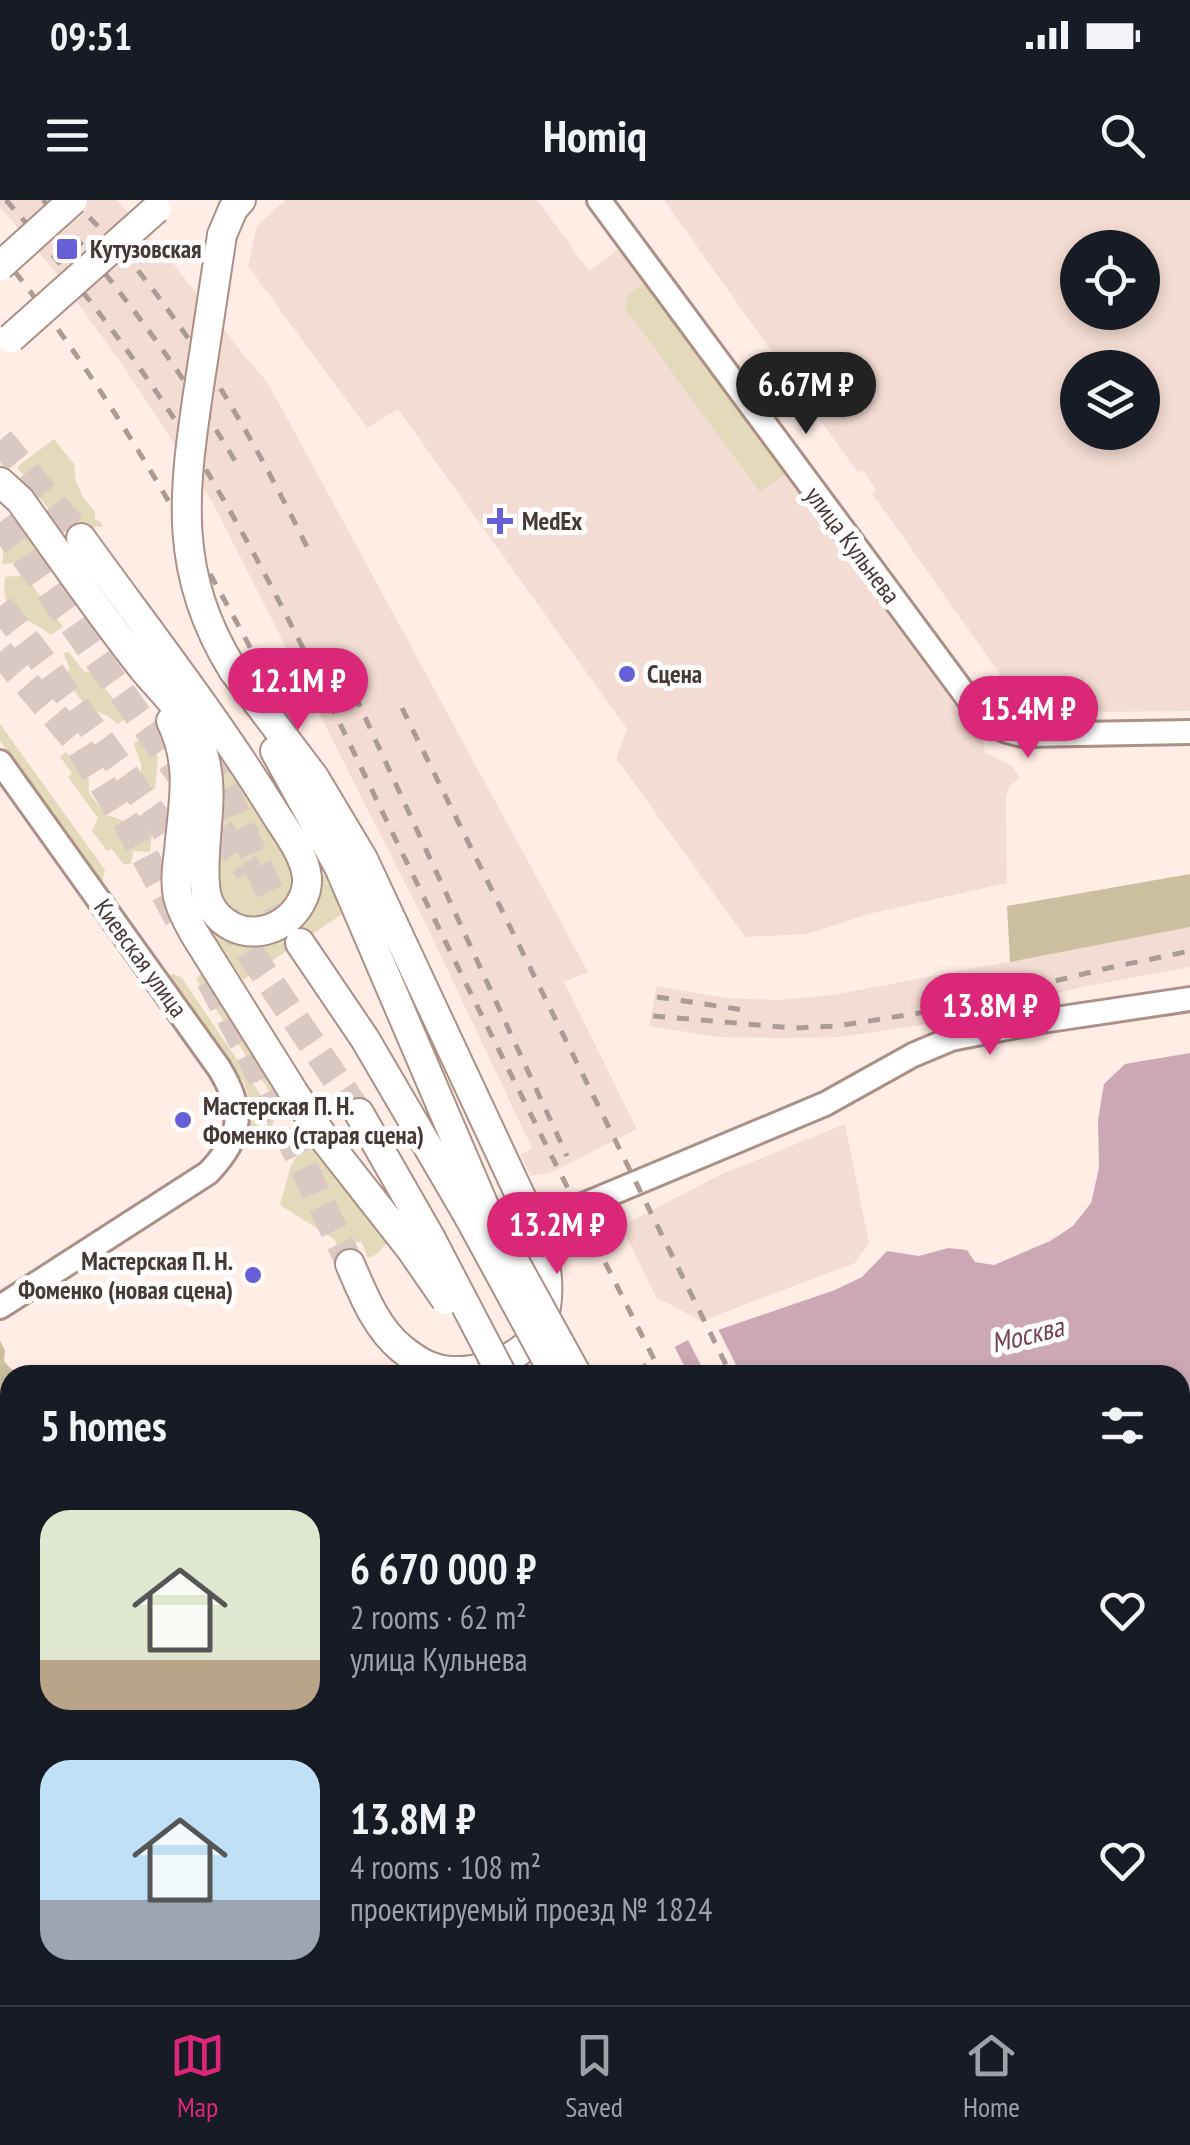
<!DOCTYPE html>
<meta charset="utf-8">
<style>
body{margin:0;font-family:"PT Sans Narrow",sans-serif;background:#242831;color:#f1f3f6;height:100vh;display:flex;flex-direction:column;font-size:38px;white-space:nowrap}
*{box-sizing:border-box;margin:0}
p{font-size:32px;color:#9ea1a6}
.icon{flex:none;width:55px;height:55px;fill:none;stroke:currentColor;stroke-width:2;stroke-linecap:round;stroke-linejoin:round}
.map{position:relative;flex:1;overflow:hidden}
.panel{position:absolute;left:0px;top:1165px;width:1190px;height:640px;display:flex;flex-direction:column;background:#171b24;border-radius:30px 30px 0 0;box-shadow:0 5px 15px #0003}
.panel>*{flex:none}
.controls{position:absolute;left:1060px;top:30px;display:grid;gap:20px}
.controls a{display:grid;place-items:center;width:100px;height:100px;border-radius:50%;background:#171b24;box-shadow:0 5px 15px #0003;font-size:50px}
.price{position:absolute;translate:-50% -85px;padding:0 22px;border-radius:35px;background:#db2777;color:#fff;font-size:32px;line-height:65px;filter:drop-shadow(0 2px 5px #0008)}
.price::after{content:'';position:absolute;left:50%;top:60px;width:30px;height:22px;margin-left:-15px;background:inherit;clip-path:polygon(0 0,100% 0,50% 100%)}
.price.selected{background:#222;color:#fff}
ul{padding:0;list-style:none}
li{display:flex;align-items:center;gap:30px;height:250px;padding:0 40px}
li span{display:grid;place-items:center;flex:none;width:280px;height:200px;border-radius:30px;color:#555}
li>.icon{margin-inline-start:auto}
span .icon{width:120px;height:120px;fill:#fffc;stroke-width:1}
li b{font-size:42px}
h2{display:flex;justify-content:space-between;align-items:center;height:120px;padding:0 40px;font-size:42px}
.status{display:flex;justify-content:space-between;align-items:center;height:70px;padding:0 50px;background:#171b24;direction:ltr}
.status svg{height:28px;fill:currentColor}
header{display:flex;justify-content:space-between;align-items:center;height:130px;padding:0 40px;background:#171b24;font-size:45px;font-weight:800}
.dock{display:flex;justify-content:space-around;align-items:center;height:140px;border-top:2px solid #363941;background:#171b24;font-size:28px;color:#9ea1a6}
.dock a{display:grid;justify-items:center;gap:5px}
.dock .selected{color:#db2777}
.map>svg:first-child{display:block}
.built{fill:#f3dcd3;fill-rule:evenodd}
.green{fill:#e3d9bb}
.forest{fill:#cbbf9f}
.water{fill:#cca8b5}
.pier{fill:#ffede6}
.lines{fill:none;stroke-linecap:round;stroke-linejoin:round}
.major-tunnel{stroke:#dac9c3;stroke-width:28;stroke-dasharray:28 14;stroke-linecap:butt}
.minor-casing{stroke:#ac9085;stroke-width:28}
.major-casing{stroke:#ac9085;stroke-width:32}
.minor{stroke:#fff;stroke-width:22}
.major{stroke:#fff;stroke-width:28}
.rail{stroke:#aa9b96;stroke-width:5;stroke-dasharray:12 12;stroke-linecap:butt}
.major-bridge-casing{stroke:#ac9085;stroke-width:32;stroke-linecap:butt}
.major-bridge{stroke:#fff;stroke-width:28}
.poi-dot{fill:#675fd8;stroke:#fefefe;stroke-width:4}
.labels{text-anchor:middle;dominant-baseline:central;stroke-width:10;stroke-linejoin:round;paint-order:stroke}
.poi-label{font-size:25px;font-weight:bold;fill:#453935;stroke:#fefefe;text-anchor:start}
.street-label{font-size:25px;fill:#453935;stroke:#fefefe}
.water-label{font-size:28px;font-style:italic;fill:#744055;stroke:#fefefe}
</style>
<div class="status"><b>09:51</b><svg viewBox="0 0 49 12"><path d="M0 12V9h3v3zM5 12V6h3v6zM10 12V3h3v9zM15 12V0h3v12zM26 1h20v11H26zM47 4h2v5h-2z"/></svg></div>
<header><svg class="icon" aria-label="menu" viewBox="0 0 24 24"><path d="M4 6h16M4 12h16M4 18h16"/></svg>Homiq<svg class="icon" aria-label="search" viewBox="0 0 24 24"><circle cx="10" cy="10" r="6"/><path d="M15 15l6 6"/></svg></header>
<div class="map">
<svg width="1190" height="1805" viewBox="0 0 1190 1805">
<rect width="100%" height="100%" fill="#ffede6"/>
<!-- built -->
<path class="built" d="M0 0H117L173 63 246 158 268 183 588 772 564 782 637 929 550 973 531 976 520 955 532 948 430 733 213 303 122 164 53 69 0 7Z
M285 0H537L589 71 620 48 966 521 983 541 985 553 1012 566 1020 578 1009 587 1006 598 1007 683 869 714 807 734 745 737 616 558 627 529 398 209 367 228 248 66 257 26Z
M664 0H1190V511L1085 512 1059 476 1039 489 1029 476 998 495 989 482 1000 474 872 293 876 290 863 270 858 273ZM1078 48H1142V112H1078ZM1078 168H1142V232H1078Z
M1190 727V767L1087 786 927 824 840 837 778 838 718 837 649 826 657 786 725 798 777 800 833 795Z
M845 924 869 1043 855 1063 701 1121 656 1097 621 1026 722 974Z"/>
<!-- green -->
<path class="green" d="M644 83 785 274 760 292 625 108 629 94Z
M54 239 74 264 76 282 83 297 95 312V319L101 322 103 327 96 326 74 343 17 267Z
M13 317 39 351 42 361 2 364 4 348 0 328Z
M25 375 63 427 51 435C26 413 0 422 5 377Z
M65 452H69L85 473 92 470 127 518 118 524C109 517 101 510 89 511L67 481 69 467 64 455Z
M0 524 105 670 102 682 0 541Z
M145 538 158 557 155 589 151 591 141 581V564L134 545 135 542Z
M217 543 250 595 288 662 294 675 293 698 265 721 230 714 216 687 222 580Z
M66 552 73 561 84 560 88 564 89 593 106 615C122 620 136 625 153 626L150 652 133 651 131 664H123L112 649 107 651 92 631 98 618 68 577 72 573 60 557Z
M320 665 344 713 243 780 206 724C223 735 233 731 253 730 265 729 281 730 293 727 317 722 322 685 320 665Z
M203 771 281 898 268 937 264 936 275 900 196 779Z
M174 774 182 778 266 903 255 933 246 930 252 907 244 882 170 778 169 775Z
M310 937 390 1039 377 1054 368 1058 361 1041 338 1048 334 1039 280 1005 291 965Z
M441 1795H601L596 1805H446Z"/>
<!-- forest -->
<path class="forest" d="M1190 674V727L1010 762 1007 706Z
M0 1141 5 1150 4 1161 10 1168 21 1175H10V1218L0 1222Z
M1190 1478V1805H1123L1119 1795H1180V1481Z"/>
<!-- water -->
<path class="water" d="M1190 853V1284L1180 1286V1175H614L641 1165 686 1141 835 1090 862 1077 887 1051 919 1056 948 1048 967 1050 975 1062 994 1065 1050 1041 1073 1026 1091 1003 1099 968 1098 920 1104 884 1125 864Z
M10 1392V1795H102L88 1805H0V1399Z"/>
<!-- pier -->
<path class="pier" d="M717 1127 741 1175H706L686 1136Z
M672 1142 689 1175H652L643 1157Z"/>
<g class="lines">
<!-- major-tunnel -->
<path class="major-tunnel" d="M0 240 81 338
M0 322 249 671
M0 406C66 490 127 577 189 664
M0 452 73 537 130 628 181 724
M205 552C241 610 257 682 296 737
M225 716 359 913
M210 780 254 863 350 1064"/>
<!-- minor casing -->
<g class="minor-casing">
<path id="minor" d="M599 0 972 504C986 522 1001 532 1024 535L1190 532
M0 562 219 868C245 910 243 937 208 973L0 1107
M542 1048 556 1022 569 1011 825 904 913 855 951 839 1042 821 1190 799
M1180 1382 1190 1380
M1023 1805 1033 1795"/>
</g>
<!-- major casing -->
<g class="major-casing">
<path id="major" d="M222 35 233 9 241 0
M0 282 20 300C61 357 101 416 145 471 166 496 191 518 202 550 217 594 201 640 205 685 206 704 217 719 233 727 249 735 269 732 283 722 297 713 308 695 307 678 305 654 285 630 273 610 215 516 146 428 81 338
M233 470 314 577 363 659 534 1025C545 1054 552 1086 544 1116 535 1156 480 1176 443 1170 429 1168 413 1158 402 1149 376 1128 363 1094 350 1064
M171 521C193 566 183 603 179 651 177 666 175 682 178 697 181 710 188 722 194 733L294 893 326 941 410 1048
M275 551 339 667 485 1008
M300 743 365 839 469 1017
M359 913 430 1037
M1180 1344 1190 1341
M1180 1408 1190 1406
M381 1795 386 1805
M417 1795 421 1805
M788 1795 792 1805
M819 1795 825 1805
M882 1795 887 1805
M930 1795 935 1805
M1085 1795 1090 1805
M194 1805 211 1795
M263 1805 282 1795
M300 1805H340
M622 1805 627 1795"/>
</g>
<!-- minor -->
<use href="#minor" class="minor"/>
<!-- major -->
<use href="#major" class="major"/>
<!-- rail -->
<path class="rail" d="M6 0C86 91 159 187 219 292 290 413 348 542 410 669 492 838 577 1007 662 1175
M43 0C116 82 182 171 238 266
M73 0C92 21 113 40 131 62 205 152 261 253 312 357
M0 53C102 179 182 320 258 462
M335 452 567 956
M402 508 731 1175
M657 797 744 810
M653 816 794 828 837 826 932 811 1108 768 1190 751
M960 1795 965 1805
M999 1795 1004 1805
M1028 1795 1034 1805
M1046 1795 1051 1805"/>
<!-- major-bridge casing -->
<g class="major-bridge-casing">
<path id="major-bridge" d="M222 35C214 86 207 136 199 187 183 294 173 373 233 470
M0 66 73 0
M11 138 156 9
M485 1008 577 1175
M469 1017 555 1175
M430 1037 502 1175
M410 1048 446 1100"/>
</g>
<!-- major-bridge -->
<use href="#major-bridge" class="major-bridge"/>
</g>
<!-- markers -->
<g class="poi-dot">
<rect x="55" y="37" width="24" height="24" rx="5"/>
<path d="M495 306h10v10h10v10h-10v10h-10v-10h-10v-10h10z"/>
<circle cx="627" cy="474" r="10"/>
<circle cx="183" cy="920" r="10"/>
<circle cx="253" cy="1075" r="10"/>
</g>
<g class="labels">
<!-- poi labels -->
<g class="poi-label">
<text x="90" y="49">Кутузовская</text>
<text x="522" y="321">MedEx</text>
<text x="647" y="474">Сцена</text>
<text x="203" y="906">Мастерская П. Н.<tspan x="203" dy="29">Фоменко (старая сцена)</tspan></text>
<text x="233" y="1061" text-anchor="end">Мастерская П. Н.<tspan x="233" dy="29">Фоменко (новая сцена)</tspan></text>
</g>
<!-- street labels -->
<g class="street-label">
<text transform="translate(853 345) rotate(53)">улица Кульнева</text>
<text transform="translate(141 758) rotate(54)">Киевская улица</text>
</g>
<!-- water labels -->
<g class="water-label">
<text transform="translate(1027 1134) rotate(-14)">Москва</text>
</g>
</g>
</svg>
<div class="controls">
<a><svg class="icon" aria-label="locate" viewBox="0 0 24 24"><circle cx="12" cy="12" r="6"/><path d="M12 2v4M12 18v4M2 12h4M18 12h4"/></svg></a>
<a><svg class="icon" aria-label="layers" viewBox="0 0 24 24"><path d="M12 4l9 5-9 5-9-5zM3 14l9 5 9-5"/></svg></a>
</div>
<b class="price selected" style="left:806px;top:237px">6.67M ₽</b>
<b class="price" style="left:298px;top:533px">12.1M ₽</b>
<b class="price" style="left:1028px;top:561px">15.4M ₽</b>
<b class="price" style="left:990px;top:858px">13.8M ₽</b>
<b class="price" style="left:557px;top:1077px">13.2M ₽</b>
<section class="panel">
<h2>5 homes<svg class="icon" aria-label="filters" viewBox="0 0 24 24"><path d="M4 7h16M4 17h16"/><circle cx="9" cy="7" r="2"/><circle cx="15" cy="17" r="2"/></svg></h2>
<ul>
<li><span style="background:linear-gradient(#dfe7d0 75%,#b9a48a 0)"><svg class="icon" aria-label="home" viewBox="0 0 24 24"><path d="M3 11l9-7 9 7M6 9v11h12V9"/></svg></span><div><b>6 670 000 ₽</b><p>2 rooms · 62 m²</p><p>улица Кульнева</p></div><svg class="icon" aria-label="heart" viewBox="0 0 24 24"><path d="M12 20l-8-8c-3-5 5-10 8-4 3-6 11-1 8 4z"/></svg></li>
<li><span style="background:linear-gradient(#bfe0f5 70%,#9aa5b1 0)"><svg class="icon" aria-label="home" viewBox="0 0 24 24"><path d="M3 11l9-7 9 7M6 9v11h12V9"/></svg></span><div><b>13.8M ₽</b><p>4 rooms · 108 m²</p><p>проектируемый проезд № 1824</p></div><svg class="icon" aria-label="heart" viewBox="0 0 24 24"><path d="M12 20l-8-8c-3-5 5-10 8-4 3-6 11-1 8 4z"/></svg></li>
</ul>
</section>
</div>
<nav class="dock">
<a class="selected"><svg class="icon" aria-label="map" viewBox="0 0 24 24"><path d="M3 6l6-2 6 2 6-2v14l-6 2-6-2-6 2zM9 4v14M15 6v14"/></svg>Map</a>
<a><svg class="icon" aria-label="saved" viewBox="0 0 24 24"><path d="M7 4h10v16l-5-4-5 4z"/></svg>Saved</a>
<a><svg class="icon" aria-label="home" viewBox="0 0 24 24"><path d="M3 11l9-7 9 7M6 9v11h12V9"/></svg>Home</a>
</nav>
